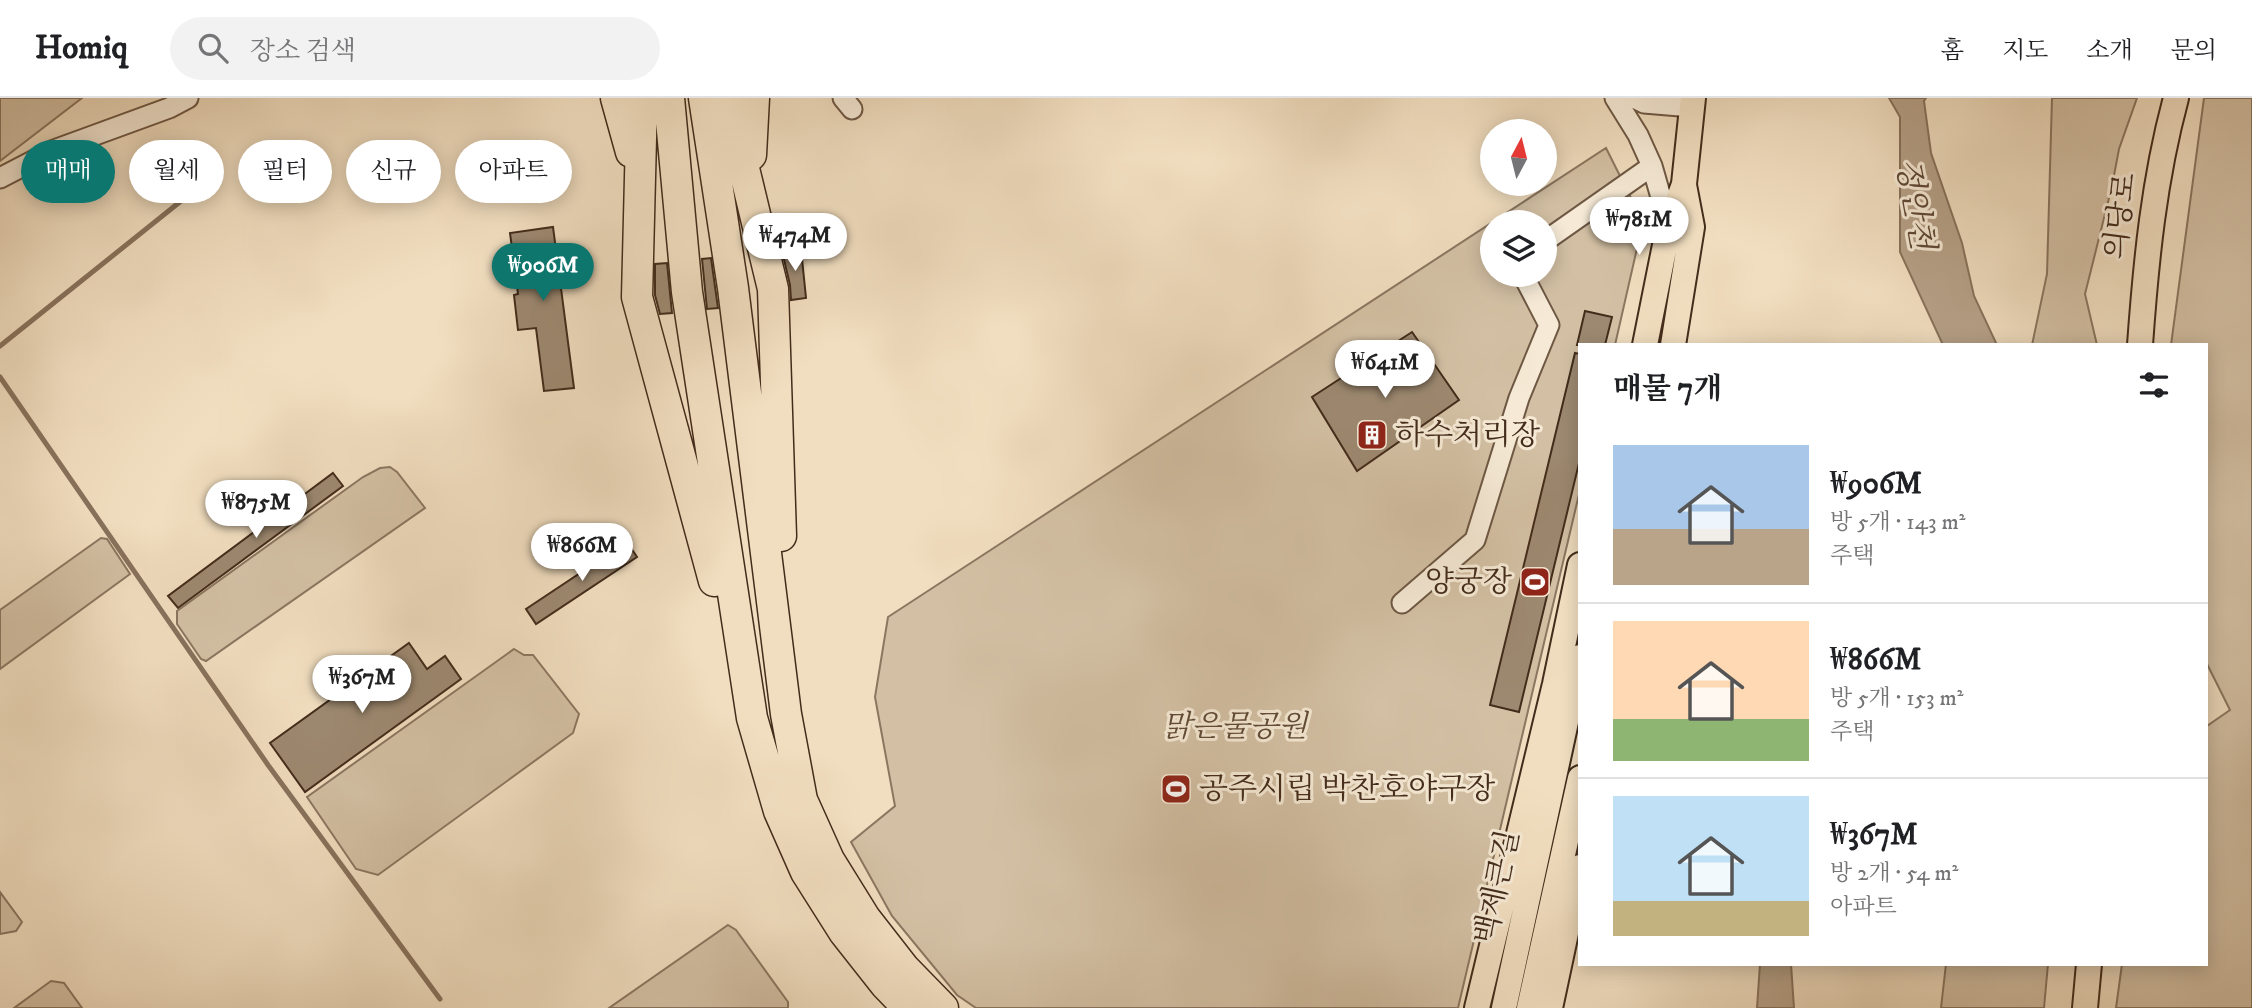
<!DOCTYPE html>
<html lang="ko">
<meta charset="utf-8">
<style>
body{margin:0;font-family:"IM FELL DW Pica","Noto Serif KR",serif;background:#f2f2f2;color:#202124;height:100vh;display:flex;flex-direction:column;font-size:26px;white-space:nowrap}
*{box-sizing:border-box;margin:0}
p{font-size:23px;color:#757577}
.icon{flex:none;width:38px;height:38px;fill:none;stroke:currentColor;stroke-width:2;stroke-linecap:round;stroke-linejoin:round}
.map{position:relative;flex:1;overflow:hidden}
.details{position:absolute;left:1578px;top:245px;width:630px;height:623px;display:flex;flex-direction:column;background:#fff;border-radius:0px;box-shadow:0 4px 18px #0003}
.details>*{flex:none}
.banner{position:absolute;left:21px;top:42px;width:665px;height:63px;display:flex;gap:14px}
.needle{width:46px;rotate:7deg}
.buttons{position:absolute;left:1480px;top:21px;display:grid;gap:14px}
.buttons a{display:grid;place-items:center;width:77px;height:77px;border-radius:50%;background:#fff;box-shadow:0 4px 18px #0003;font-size:35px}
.price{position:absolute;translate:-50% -60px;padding:0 16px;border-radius:24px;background:#fff;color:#222;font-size:23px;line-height:46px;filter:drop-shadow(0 2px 4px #0008)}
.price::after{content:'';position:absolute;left:50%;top:42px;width:21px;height:16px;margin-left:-10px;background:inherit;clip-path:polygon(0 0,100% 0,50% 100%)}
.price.active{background:#0f766e;color:#fff}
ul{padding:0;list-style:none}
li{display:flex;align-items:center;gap:21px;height:175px;padding:0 35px}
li+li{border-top:2px solid #e0e0e0}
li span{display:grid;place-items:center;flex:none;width:196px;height:140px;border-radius:0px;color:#555}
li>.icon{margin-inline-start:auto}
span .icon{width:84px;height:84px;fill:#fffc;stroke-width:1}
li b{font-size:30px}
h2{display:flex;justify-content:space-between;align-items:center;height:84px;padding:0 35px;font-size:30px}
.pill{padding:0 24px;border-radius:32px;background:#fff;box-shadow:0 4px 18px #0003;font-size:24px;line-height:63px}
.pill.active{background:#0f766e;color:#fff}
header{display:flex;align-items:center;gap:42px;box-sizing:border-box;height:98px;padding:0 35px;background:#fff;border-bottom:2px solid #e0e0e0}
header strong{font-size:33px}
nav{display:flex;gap:38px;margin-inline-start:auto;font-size:24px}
.search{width:490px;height:63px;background:#f2f2f2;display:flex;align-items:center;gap:18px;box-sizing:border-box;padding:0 24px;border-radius:38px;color:#757577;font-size:26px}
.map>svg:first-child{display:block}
.green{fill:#d3c0a4;stroke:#8b7660;stroke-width:2;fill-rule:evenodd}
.water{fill:#b6a188;stroke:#88725c;stroke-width:2}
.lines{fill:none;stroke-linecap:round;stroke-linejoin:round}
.stream{stroke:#88725c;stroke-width:5}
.building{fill:#9d8971;stroke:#432c1b;stroke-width:2}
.minor-casing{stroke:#6e5844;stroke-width:23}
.major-casing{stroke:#432c1b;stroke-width:28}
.highway-casing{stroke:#432c1b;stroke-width:33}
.minor{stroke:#f6ead6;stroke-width:19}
.major{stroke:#f1dec0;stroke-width:24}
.highway{stroke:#f1dec0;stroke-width:30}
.labels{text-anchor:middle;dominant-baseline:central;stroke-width:6;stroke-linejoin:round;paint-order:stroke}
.street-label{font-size:30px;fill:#432c1b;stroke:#f6ead6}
.poi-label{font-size:30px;fill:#432c1b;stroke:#f6ead6;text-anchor:start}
.park-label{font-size:30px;font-style:italic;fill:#604a36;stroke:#f6ead6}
.water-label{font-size:32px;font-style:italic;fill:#604936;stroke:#f6ead6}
</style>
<header>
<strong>Homiq</strong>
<div class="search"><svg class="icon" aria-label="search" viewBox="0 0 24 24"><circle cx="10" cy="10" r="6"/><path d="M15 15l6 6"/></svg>장소 검색</div>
<nav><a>홈</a><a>지도</a><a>소개</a><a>문의</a></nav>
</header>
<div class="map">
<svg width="2252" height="910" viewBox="0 0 2252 910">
<rect width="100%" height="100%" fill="#f1dec0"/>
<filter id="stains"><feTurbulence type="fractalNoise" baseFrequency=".00286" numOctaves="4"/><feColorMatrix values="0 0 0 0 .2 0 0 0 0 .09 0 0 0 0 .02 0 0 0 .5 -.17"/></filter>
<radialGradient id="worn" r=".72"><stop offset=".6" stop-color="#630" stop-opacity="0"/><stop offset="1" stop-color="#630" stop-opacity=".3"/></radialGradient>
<!-- green -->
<path class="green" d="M0 0H82L0 63Z
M2052 0H2137L2119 51 2112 88 2085 196 2097 247H2032L2047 176Z
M2204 0H2252V910H2116L2122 866H2207V628L2230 612 2207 566V247H2171Z
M1606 50 1643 124 1615 247H1580V392L1458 910H976L957 897 892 818 851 744 895 708 875 599 888 519ZM1493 124H1545V177H1493Z
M390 369 397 374 425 410 206 563 201 561 177 526V513L363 379 380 370Z
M101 440 107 441 130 476 0 571V512Z
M514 551 524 557H533L579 616 573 635 378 777 356 771 307 699Z
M0 794 22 824 16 833 0 836Z
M728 827 736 832 788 904V910H609Z
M1946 866H2048L2044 910H1941Z
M51 883 64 885 82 910H14Z"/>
<!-- water -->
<path class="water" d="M1889 0H1926L1924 3 1931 55 1962 145 1974 198 1997 247H1943L1900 154V19Z
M1760 866H1791L1794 910H1757Z"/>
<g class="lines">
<!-- stream -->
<path class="stream" d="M0 248 196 91
M0 279 268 667 440 901"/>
</g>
<!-- building -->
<path class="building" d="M553 129 574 290 544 293 536 230 518 232 514 197 518 196 510 135Z
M801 151 806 200 791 202 790 187 782 153Z
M711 160 718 210 707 211 702 161Z
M667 165 672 215 660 216 655 197V166Z
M1585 213 1612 219 1605 247H1577Z
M1412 234 1459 302 1357 373 1312 299Z
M1575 255 1580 256V361L1519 614 1490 607Z
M333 375 343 388 178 510 168 498Z
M627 444 637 459 536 526 526 511Z
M409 545 427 571 445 558 461 581 305 694 270 645Z"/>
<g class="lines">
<!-- minor casing -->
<g class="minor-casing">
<path id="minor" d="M843 0 852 11
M1615 0 1638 37 1652 68 1669 127
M1634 0 1644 5 1692 9
M0 80 54 52 169 10 188 0
M1545 143 1652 68
M1402 505 1475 442 1519 300 1549 227 1523 177"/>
</g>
<!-- major casing -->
<g class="major-casing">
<path id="major" d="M1645 247 1669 127 1684 86 1693 0
M1673 247 1692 129 1684 87
M2140 247C2146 163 2154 81 2176 0
M1477 910 1555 586 1580 467
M1504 910 1580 559
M1529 910 1580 680
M1550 910 1580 769
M2085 910 2089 866"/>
</g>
<!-- highway casing -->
<g class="highway-casing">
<path id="highway" d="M616 0 631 54
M642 0 637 199 714 483
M669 0 687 194 752 620 779 713 806 774 844 834 885 886 908 910
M704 0 733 190 786 616 802 702 829 762 865 820 904 870 943 910
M727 0 773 191 781 438
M751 57 754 0"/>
</g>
<!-- minor -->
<use href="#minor" class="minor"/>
<!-- major -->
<use href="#major" class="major"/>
<!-- highway -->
<use href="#highway" class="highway"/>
</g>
<!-- icons -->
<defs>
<g id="building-square" transform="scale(1.575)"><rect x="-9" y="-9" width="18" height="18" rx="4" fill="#8f2418" stroke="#f6ead6"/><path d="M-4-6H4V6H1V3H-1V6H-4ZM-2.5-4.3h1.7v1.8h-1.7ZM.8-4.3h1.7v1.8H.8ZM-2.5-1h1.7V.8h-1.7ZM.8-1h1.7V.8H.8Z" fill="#fff"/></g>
<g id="stadium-square" transform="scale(1.575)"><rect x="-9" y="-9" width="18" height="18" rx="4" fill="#8f2418" stroke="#f6ead6"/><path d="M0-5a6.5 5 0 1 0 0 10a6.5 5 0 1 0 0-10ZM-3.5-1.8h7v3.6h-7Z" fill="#fff"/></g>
</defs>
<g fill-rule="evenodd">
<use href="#building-square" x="1372" y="337"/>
<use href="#stadium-square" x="1535" y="484"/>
<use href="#stadium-square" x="1176" y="691"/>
</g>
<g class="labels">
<!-- street labels -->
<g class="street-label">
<text transform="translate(2121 118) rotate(-83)">의당로</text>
<text transform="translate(1498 789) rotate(-78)">백제큰길</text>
</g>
<!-- poi labels -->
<g class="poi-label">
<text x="1395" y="337">하수처리장</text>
<text x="1512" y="484" text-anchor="end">양궁장</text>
<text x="1199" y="691">공주시립 박찬호야구장</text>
</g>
<!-- park labels -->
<g class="park-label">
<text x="1235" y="629">맑은물공원</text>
</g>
<!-- water labels -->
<g class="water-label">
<text transform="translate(1914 106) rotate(80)">정안천</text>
</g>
</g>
<rect width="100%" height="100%" filter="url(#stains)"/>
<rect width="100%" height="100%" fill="url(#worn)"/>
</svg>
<div class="buttons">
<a><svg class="needle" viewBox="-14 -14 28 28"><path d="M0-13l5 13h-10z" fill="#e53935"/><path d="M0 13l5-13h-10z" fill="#757577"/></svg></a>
<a><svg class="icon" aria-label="layers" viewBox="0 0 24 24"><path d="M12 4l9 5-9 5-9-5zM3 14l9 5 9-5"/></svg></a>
</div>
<b class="price" style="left:1639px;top:159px">₩781M</b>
<b class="price" style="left:795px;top:175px">₩474M</b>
<b class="price active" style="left:543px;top:205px">₩906M</b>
<b class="price" style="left:1385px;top:302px">₩641M</b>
<b class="price" style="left:256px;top:442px">₩875M</b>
<b class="price" style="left:582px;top:485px">₩866M</b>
<b class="price" style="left:362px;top:617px">₩367M</b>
<div class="banner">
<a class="pill active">매매</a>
<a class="pill">월세</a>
<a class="pill">필터</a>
<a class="pill">신규</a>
<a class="pill">아파트</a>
</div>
<section class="details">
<h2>매물 7개<svg class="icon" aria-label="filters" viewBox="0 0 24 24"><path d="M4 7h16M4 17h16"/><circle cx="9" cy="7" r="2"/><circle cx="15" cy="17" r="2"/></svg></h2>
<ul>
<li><span style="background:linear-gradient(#a9c7e8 60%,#b9a48a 0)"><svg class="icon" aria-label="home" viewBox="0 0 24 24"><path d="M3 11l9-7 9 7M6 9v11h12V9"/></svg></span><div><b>₩906M</b><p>방 5개 · 143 m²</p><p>주택</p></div></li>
<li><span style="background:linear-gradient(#ffd9b3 70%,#8fb573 0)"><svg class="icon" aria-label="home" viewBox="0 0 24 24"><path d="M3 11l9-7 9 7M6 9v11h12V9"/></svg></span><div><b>₩866M</b><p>방 5개 · 153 m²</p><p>주택</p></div></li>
<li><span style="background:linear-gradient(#bfe0f5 75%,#c2b280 0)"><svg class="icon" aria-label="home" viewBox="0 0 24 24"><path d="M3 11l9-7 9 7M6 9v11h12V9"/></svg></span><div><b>₩367M</b><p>방 2개 · 54 m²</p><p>아파트</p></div></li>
</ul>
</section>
</div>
